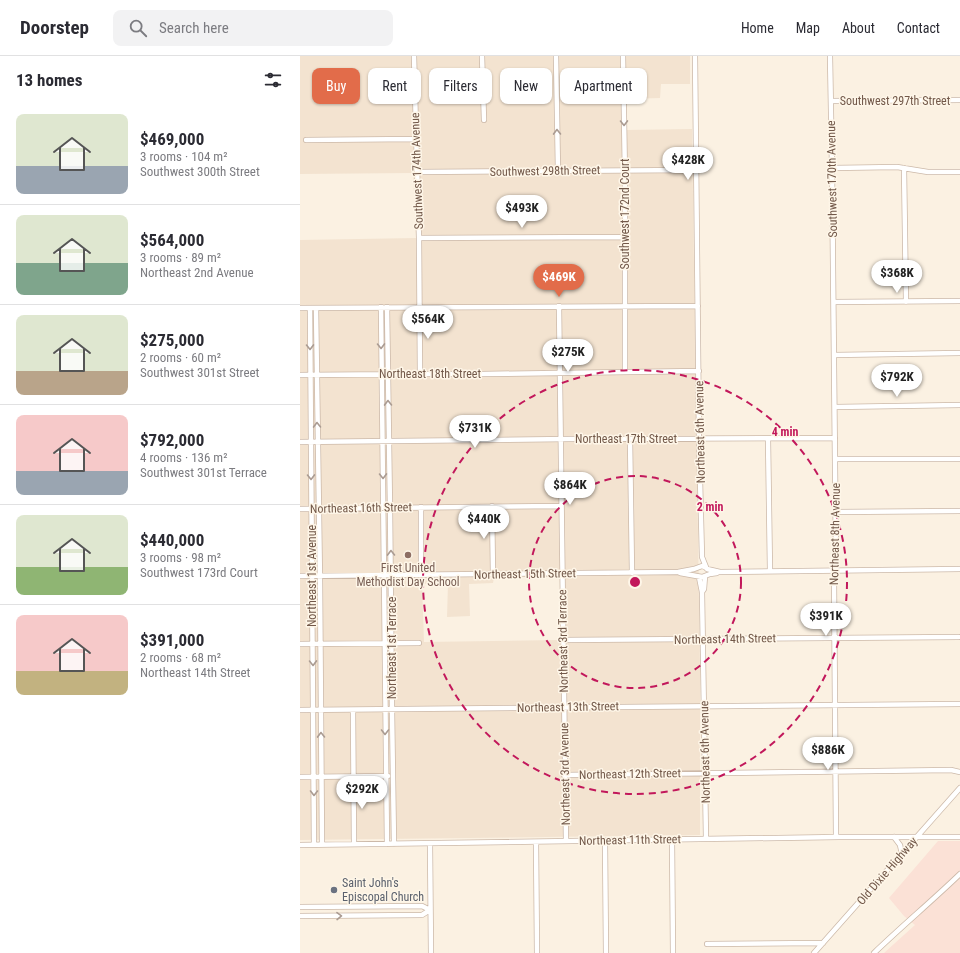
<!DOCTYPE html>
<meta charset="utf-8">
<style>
body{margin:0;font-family:"Roboto Condensed",sans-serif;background:#f2f2f3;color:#2b2b33;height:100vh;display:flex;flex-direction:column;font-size:15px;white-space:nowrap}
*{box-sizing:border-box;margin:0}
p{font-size:13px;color:#7c7c81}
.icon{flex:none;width:22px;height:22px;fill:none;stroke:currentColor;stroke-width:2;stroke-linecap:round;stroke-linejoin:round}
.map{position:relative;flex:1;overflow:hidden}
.panel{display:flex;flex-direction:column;background:#fff;width:300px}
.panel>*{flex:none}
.hud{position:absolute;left:12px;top:12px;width:380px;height:36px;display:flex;gap:8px}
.price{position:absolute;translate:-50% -34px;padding:0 9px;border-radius:14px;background:#fff;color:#222;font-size:13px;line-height:26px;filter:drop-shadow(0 1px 2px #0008)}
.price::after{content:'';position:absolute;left:50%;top:24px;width:12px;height:9px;margin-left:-6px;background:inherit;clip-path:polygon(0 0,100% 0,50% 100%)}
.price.active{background:#e26c4a;color:#fff}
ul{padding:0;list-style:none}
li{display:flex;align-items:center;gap:12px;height:100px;padding:0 16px}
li+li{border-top:1px solid #e1e1e2}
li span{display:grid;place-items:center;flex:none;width:112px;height:80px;border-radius:8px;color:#555}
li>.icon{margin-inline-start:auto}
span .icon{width:48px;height:48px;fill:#fffc;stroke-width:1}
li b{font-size:17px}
h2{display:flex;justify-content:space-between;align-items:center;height:48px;padding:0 16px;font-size:17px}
.chip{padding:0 14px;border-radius:8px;background:#fff;box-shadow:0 1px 3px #0004;font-size:14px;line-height:36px}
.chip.active{background:#e26c4a;color:#fff}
header{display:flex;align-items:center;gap:24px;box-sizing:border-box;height:56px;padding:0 20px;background:#fff;border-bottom:1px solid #e1e1e2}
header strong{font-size:19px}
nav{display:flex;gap:22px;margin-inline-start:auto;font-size:14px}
.search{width:280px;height:36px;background:#f2f2f3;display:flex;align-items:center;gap:10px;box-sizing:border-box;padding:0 14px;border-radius:8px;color:#7c7c81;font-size:15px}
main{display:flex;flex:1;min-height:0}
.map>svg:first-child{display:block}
.residential{fill:#f3e3d0;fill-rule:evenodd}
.commercial{fill:#fbe1d6}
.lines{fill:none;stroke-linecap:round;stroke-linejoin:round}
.minor-casing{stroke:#ccb9a9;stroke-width:6}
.minor{stroke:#fff;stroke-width:4.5}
.oneway{stroke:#aa9b92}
.ring{fill:none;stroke:#c2185b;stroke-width:2;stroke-dasharray:7 5}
.education-dot{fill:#8d6e63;stroke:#fef6e8;stroke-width:1.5}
.worship-dot{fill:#6b7280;stroke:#fef6e8;stroke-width:1.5}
.labels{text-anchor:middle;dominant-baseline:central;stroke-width:3;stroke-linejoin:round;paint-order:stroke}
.street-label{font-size:12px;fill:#725849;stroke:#fef6e8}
.education-label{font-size:12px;fill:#785e54;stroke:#fef6e8}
.worship-label{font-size:12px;fill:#5b616d;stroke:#fef6e8;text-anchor:start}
.centre{fill:#c2185b;stroke:#fef6e8;stroke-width:2}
.ring-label{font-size:12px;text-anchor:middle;font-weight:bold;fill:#c2185b;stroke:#fef6e8;stroke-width:3;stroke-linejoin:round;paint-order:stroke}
</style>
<header>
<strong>Doorstep</strong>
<div class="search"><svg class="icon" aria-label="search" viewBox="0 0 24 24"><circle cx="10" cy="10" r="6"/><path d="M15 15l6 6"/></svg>Search here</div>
<nav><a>Home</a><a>Map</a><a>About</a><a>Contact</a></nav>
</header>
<main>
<section class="panel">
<h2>13 homes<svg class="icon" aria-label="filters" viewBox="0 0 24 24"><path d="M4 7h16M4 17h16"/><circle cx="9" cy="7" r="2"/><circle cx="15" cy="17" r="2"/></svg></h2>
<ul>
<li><span style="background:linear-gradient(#dfe7d0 65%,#9aa5b1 0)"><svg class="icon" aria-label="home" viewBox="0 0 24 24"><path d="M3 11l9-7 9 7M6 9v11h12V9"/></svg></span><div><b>$469,000</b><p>3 rooms · 104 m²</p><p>Southwest 300th Street</p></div></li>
<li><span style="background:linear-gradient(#dfe7d0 60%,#7fa58c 0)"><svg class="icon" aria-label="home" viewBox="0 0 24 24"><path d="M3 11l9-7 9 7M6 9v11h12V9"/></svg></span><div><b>$564,000</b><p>3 rooms · 89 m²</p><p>Northeast 2nd Avenue</p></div></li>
<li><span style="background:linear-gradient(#dfe7d0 70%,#b9a48a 0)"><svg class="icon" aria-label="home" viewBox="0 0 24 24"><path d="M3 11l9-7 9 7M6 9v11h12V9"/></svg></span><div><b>$275,000</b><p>2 rooms · 60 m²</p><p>Southwest 301st Street</p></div></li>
<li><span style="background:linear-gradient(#f6c9c9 70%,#9aa5b1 0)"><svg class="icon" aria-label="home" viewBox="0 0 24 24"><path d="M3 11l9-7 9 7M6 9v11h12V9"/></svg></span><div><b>$792,000</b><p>4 rooms · 136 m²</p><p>Southwest 301st Terrace</p></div></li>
<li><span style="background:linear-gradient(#dfe7d0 65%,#8fb573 0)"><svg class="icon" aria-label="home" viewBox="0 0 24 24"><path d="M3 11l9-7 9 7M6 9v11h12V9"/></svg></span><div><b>$440,000</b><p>3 rooms · 98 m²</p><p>Southwest 173rd Court</p></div></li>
<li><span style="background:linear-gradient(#f6c9c9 70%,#c2b280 0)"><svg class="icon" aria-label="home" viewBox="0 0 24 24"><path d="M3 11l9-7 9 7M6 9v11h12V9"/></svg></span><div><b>$391,000</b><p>2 rooms · 68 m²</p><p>Northeast 14th Street</p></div></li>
</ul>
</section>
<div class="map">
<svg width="660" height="897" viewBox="0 0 660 897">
<rect width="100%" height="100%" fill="#fbf1e2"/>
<!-- residential -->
<path class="residential" d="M0 0H390V28H361L360 42 327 43 326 74 392 73 400 613V779L0 784V184L116 182 113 117 0 118ZM194 521H260V584L124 586 122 528 148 527 147 561 170 560 169 528 193 527Z"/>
<!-- commercial -->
<path class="commercial" d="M638 785H660V897H584L615 869 604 860 589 842Z"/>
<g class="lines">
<!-- minor casing -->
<g class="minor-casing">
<path id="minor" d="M114 0 119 182 120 318
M182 0 184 64
M256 0 258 115
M323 0 325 121V316
M395 0 399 383 402 501 406 511
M530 0 532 112 536 506 534 523 536 781
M531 45 660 44
M6 84 116 83
M532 112 597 111 628 116H660
M604 112 606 246
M117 116 396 114
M119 182 325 181
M534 246 660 245
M259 250 266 785
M81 251 87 788
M87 251 90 452 92 654 94 788
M0 252 398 250
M10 252 14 789
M16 252 20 525 22 788
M534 299 660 297
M0 319 120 318H183L399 315
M535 351 660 349
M330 383 332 517
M468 383 470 515
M0 386 270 383 535 382
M535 403H660
M192 450 193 518
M121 451V506L123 519
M0 453 261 450
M536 456 660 455
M380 517 402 521 410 518 417 517
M0 520 378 516 394 513 402 510 405 511 407 513 420 516 660 513
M399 521 402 536 406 783
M402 536 404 533 405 520
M263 584 659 581
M0 588 119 587
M0 654 660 648
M53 654 54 788
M264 719 651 714 660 716
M0 721 88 720
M594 781 600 789 602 798
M372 783 373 897
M305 784 306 897
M236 786 237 897
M130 787 131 897
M0 789 539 781H660
M0 851 122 850 130 854 122 859 0 860
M407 888 523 887
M514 897 660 732
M574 897C602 870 632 845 660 818"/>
</g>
<!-- minor -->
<use href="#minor" class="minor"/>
</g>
<!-- one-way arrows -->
<defs><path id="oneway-chevron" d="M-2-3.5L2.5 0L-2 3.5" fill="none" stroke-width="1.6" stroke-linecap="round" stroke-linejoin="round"/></defs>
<g class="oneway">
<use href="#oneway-chevron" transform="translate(324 67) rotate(89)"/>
<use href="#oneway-chevron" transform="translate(257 76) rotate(-91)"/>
<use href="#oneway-chevron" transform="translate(81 290) rotate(89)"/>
<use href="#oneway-chevron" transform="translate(10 291) rotate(89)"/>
<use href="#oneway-chevron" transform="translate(88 347) rotate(-91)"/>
<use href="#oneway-chevron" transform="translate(17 369) rotate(-91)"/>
<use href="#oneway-chevron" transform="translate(83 420) rotate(89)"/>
<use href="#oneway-chevron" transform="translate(11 421) rotate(89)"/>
<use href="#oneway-chevron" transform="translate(91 497) rotate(-91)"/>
<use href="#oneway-chevron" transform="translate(13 607) rotate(89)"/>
<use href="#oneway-chevron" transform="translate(85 676) rotate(90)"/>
<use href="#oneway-chevron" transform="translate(21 679) rotate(-91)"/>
<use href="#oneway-chevron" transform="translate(14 737) rotate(90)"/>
<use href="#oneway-chevron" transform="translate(39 860) rotate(-1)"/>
</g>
<!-- distance rings -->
<g class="ring">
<circle cx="335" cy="526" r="106"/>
<circle cx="335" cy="526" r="212"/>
</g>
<!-- markers -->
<circle class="education-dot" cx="108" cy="499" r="4"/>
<circle class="worship-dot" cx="34" cy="834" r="4"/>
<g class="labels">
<!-- street labels -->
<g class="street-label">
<text x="595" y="45">Southwest 297th Street</text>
<text transform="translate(117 115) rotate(-92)">Southwest 174th Avenue</text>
<text transform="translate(245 115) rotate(-1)">Southwest 298th Street</text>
<text transform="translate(532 123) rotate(-91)">Southwest 170th Avenue</text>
<text transform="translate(325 158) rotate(-90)">Southwest 172nd Court</text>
<text x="130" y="318">Northeast 18th Street</text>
<text transform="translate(400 376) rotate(-91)">Northeast 6th Avenue</text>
<text x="326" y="383">Northeast 17th Street</text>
<text transform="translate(61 452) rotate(-1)">Northeast 16th Street</text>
<text transform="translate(535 478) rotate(-89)">Northeast 8th Avenue</text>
<text transform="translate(225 518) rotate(-1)">Northeast 15th Street</text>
<text transform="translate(12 520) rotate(-90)">Northeast 1st Avenue</text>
<text transform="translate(425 583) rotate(-1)">Northeast 14th Street</text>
<text transform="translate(263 585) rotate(-91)">Northeast 3rd Terrace</text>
<text transform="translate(92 592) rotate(-90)">Northeast 1st Terrace</text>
<text transform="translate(268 651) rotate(-1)">Northeast 13th Street</text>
<text transform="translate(405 696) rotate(-91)">Northeast 6th Avenue</text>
<text transform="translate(265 718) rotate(-91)">Northeast 3rd Avenue</text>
<text transform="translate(330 718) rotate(-1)">Northeast 12th Street</text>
<text transform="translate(330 784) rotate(-1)">Northeast 11th Street</text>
<text transform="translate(587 815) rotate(-49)">Old Dixie Highway</text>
</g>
<!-- education labels -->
<g class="education-label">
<text x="108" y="512">First United<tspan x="108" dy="14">Methodist Day School</tspan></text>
</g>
<!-- worship labels -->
<g class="worship-label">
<text x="42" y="827">Saint John's<tspan x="42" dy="14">Episcopal Church</tspan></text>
</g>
</g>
<circle cx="335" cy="526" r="6" class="centre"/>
<g class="ring-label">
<text x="485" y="380">4 min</text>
<text x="410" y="455">2 min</text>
</g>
</svg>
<b class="price" style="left:388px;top:125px">$428K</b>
<b class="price" style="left:222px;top:173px">$493K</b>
<b class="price" style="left:597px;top:238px">$368K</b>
<b class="price active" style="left:259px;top:242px">$469K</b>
<b class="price" style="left:128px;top:284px">$564K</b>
<b class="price" style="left:268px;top:317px">$275K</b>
<b class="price" style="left:597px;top:342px">$792K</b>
<b class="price" style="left:175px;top:393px">$731K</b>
<b class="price" style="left:270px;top:450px">$864K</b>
<b class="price" style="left:184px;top:484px">$440K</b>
<b class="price" style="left:526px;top:581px">$391K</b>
<b class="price" style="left:528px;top:715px">$886K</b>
<b class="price" style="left:62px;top:754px">$292K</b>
<div class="hud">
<a class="chip active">Buy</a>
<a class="chip">Rent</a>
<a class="chip">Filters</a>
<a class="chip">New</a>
<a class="chip">Apartment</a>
</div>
</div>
</main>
